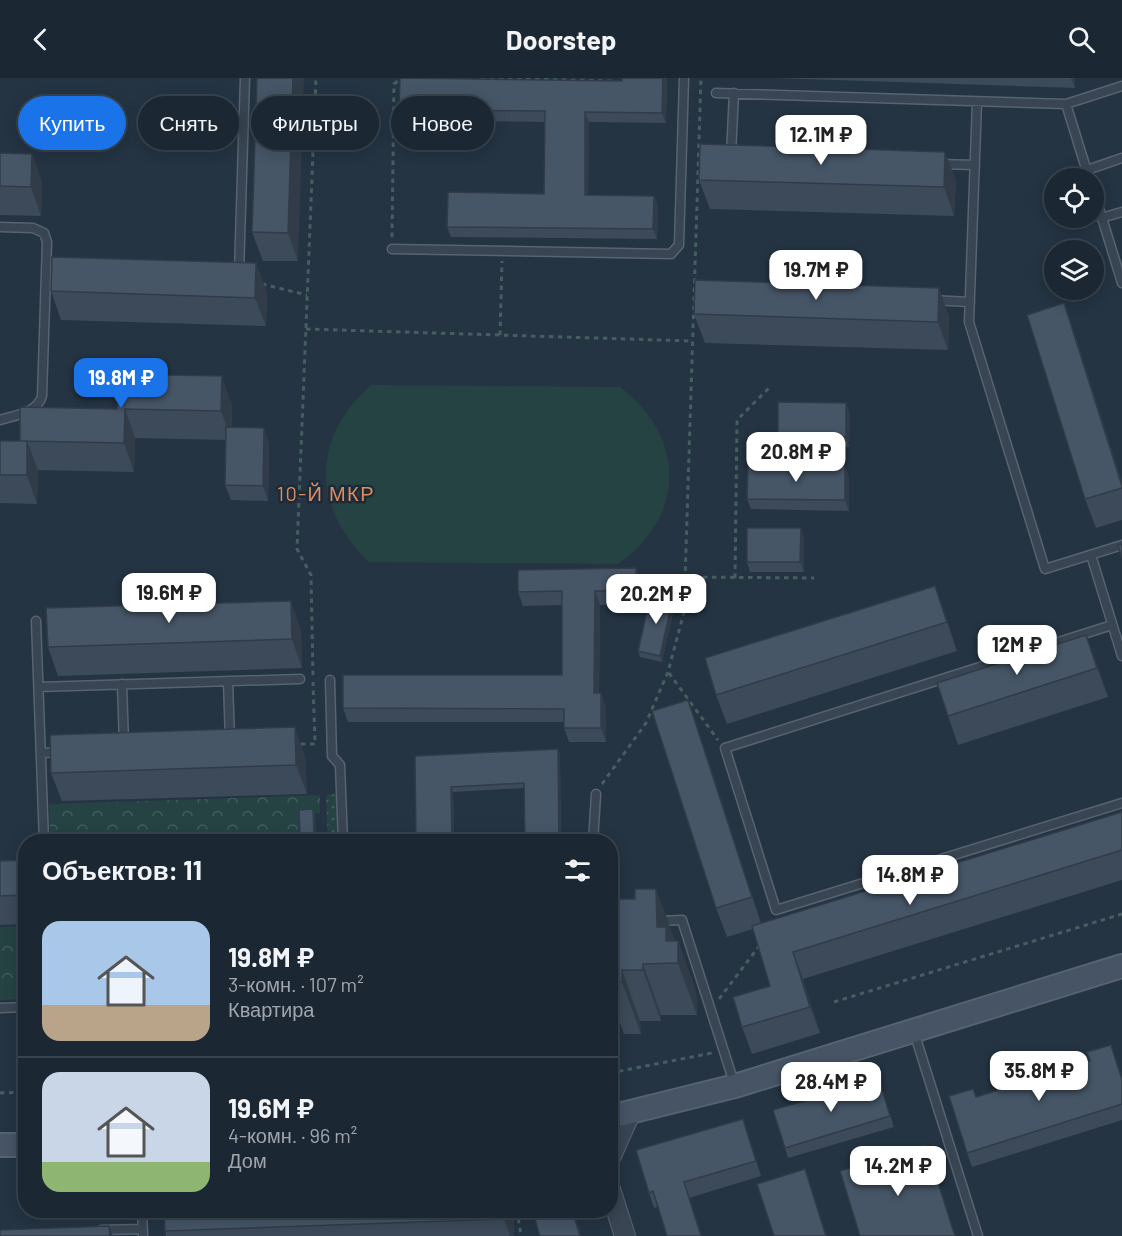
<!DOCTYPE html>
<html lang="ru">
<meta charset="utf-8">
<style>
body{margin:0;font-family:Barlow,sans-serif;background:#28333e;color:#f1f3f6;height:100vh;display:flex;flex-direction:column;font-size:22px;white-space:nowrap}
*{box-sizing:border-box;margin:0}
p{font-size:20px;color:#a0a5ac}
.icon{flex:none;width:33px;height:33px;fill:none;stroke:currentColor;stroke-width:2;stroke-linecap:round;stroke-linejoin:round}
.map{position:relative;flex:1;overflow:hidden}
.drawer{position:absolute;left:18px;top:756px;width:600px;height:384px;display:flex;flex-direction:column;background:#1b2732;border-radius:24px;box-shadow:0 3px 15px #0003,0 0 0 2px #39444d}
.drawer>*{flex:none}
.top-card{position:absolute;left:18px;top:18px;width:600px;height:54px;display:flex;gap:12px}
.controls{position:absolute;left:1044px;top:90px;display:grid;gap:12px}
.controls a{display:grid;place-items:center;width:60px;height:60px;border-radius:50%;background:#1b2732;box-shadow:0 3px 15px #0003,0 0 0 2px #39444d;font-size:30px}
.price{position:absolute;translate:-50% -51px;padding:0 14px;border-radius:12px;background:#fff;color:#222;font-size:20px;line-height:39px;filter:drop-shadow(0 2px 3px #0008)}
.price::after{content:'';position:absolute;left:50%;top:36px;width:18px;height:14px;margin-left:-9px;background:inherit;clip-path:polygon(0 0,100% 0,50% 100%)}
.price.active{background:#1a73e8;color:#fff}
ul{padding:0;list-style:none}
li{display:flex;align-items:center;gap:18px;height:150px;padding:0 24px}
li+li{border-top:2px solid #39444d}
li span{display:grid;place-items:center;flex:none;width:168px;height:120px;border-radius:18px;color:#555}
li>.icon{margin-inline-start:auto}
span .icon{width:72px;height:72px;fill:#fffc;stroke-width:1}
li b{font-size:26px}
h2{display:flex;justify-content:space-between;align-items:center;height:72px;padding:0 24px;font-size:26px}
.chip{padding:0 21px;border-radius:27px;background:#1b2732;box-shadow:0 3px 15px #0003,0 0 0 2px #39444d;font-size:21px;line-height:54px}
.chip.active{background:#1a73e8;color:#fff}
header{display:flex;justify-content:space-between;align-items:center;height:78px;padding:0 24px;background:#1b2732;font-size:27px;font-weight:700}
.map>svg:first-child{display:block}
.grass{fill:url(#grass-dots)}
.forest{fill:url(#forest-crowns)}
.green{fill:#264344}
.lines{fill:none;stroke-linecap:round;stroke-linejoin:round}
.service-casing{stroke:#576370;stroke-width:11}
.tertiary-casing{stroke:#576370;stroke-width:22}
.secondary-casing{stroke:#576370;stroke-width:26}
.path{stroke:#455f60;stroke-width:3;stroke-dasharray:4.5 4.5;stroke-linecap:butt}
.service{stroke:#394552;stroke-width:8}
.tertiary{stroke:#394552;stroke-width:20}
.secondary{stroke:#465466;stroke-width:22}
.wall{fill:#3c4a59}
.shaded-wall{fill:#313c48}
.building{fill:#465667;stroke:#313c48;stroke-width:1.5}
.labels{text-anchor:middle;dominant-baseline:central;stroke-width:5;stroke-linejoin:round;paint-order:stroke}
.neighbourhood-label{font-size:20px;letter-spacing:1.5px;fill:#dd8d60;stroke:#1d2a38}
</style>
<header><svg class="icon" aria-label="back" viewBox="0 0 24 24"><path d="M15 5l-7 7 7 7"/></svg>Doorstep<svg class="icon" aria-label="search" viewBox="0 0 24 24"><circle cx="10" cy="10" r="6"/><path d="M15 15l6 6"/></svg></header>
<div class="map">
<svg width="1122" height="1158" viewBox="0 0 1122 1158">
<defs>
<pattern id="grass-dots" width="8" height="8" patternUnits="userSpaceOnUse" patternTransform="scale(1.5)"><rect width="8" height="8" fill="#264344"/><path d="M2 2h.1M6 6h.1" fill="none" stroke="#435c5e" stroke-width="1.8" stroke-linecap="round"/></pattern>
<pattern id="forest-crowns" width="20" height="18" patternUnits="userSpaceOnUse" patternTransform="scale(1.5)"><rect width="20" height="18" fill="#264344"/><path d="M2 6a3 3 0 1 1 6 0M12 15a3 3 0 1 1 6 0" fill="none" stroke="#435c5e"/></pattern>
</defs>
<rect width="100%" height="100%" fill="#243443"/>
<!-- grass -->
<path class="grass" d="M336 716 338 763H328L326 717Z"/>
<!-- forest -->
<path class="forest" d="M320 717V735L299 736 300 763 50 764 49 726Z
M25 848V921L0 922V849Z"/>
<!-- green -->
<path class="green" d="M371 307 620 309C686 359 686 438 618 486L369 484C312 430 311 360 371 307Z"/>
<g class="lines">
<!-- service casing -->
<g class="service-casing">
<path id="service" d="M716 15 1066 26 1122 8
M977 24 969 244 1045 491 1122 467
M1066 26 1089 100
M731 76 734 15
M939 86 975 87
M1087 92 1122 80
M1094 114 1122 205
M1101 140 1122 134
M0 149 33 150 44 155 47 164 42 318C37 335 16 337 0 342
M392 171 671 176 679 167 684 0
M239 194 245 0
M932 222 970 224
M1091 477 1122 578
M36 543 44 764
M1112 547 725 670 776 832 1122 725
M330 602 332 678 340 687 343 764
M228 603 230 662
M122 606 124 666
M39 609 300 601
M41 675 61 674
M593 764 596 716
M659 843 682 842 735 1008
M0 930 26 929
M914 954 978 1158
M142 1132 143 1158
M101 1152 142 1151"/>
</g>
<!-- tertiary casing -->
<g class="tertiary-casing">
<path id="tertiary" d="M610 1080 630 1035
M610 1111 625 1158"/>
</g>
<!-- secondary casing -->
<g class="secondary-casing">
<path id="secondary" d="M610 1039 735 1008 1122 888
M0 1067H26"/>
</g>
<!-- path -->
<path class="path" d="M481 0 612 3
M392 159 394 6 402 0
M262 206 307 217
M306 251 692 263
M500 257 502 183
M685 499 814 500
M735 500 737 342 770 309
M669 595 718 662
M313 597 311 497 297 471 316 0
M301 666H315L313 604
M602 706 646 645 668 594 684 534 701 0
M719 921 760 867
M834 924 1122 836
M610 995 712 975
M0 1015 26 1014
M517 1132 521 1158"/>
<!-- service -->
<use href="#service" class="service"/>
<!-- tertiary -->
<use href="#tertiary" class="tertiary"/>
<!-- secondary -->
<use href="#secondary" class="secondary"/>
</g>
<!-- wall -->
<path class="wall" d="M257 0 298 183H263L252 154Z
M667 0 666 45 589 44 588 117 654 118 658 128 657 161 451 159 447 149 544 116V44L403 42 399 32 622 3Z
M773 0H1075V10Z
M0 75 32 76 42 105 41 138 0 137Z
M699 102H956L954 138 710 131Z
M939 210 949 239 948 272 705 265 694 236Z
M51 213 267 214 266 248 61 242Z
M1064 225 1074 254 1122 404V442L1096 450 1085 421Z
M232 327V350L269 365 268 423 231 422 225 407 226 362 135 360 134 394 38 392 37 426 0 425V363H20L117 331Z
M850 335 849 369 781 368 778 358Z
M845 388 849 399V433L751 431 747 421Z
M801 450 804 461V494H750L747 484Z
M636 490 641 504V526L600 527 599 615 606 629V664H569L564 650V644H348L343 630 562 597V527L523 528 518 514Z
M935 508 957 573 727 646 716 617Z
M675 525 662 584 640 579 638 573Z
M301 552 302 590 58 598 48 569Z
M1097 586 1108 619 958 667 948 638Z
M698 651 761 845 1122 734V802L803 901 820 955 752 976 742 949 770 908 753 851 727 859 716 830Z
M560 676 561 764H525L524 710 453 714 454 764H416L415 678Z
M305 678 307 716 62 723 51 695Z
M313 731 315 737 316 761H302L300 756Z
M26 782V846L0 847V783Z
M610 824H619L675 863H678L696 914 697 937H661V943H640L641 956H624L610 917Z
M1116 981 1122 1000V1042L972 1089 967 1075 976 1019Z
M879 1001 894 1049 788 1080 785 1070Z
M748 1056 761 1098 689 1120 702 1158H667L658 1129 654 1130 649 1115Z
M532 1132H588L589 1134 575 1139 581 1158H540Z
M513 1134 514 1158H166L165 1153Z"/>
<!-- shaded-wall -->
<path class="shaded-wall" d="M293 0H304L298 183 288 155Z
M663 0H667L666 45 662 35Z
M1071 0H1075V10Z
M585 34 589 44 588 127 585 117Z
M945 74 956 102 954 138 944 109Z
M32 76 42 105 41 138 31 109Z
M654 118 658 128 657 161 653 151Z
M256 185 267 214 266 248 255 220Z
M939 210 949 239 948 272 938 244Z
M1064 225 1074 254 1122 404V408Z
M222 298 232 327V362L221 333Z
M846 325 850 335 849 369 846 359Z
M125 331 135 360 134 394 124 365Z
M264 350 269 365 268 423 263 408Z
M27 363 38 392 37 426 27 397Z
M845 388 849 399V433L845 422Z
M801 450 804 461V494L800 484Z
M636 490 641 504V526L636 513Z
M935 508 946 537 957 573 947 544Z
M595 513 600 527 599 629 594 615Z
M673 520 675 525 662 584 660 578Z
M291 523 301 552 302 590 292 561Z
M1086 557 1097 586 1108 619 1097 590Z
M601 615 606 629V664L601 650Z
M688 622 698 651 762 848 752 819Z
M295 649 305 678 307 716 296 687Z
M558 671 560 676 561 764H559Z
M451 709 453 714 454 764H452Z
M313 731 315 737 316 761 314 756Z
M656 811 675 862V873L678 863 696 914 697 937 678 885 657 849Z
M793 874 803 901 820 955 810 929Z
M643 886 661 937V943L643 892Z
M622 892 640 943 641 956 622 904Z
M504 1132H513L514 1158H510L504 1141Z
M572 1132H573L581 1158H580Z
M109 1148 113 1158H110Z"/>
<!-- building -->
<path class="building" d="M257 0H293L288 155 252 154Z
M400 0 622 3V0H663L662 35 585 34V117L654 118 653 151 447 149 448 114 544 116 545 33 399 32Z
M700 66 945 74 944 109 699 102Z
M0 75 32 76 31 109 0 108Z
M52 179 256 185 255 220 51 213Z
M695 202 939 210 938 244 694 236Z
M1064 225 1122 408V410L1085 421 1027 237Z
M118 296 222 298 221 333 125 331 124 365 20 363V329L117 331Z
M778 324 846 325V359L778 358Z
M226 349 264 350 263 408 225 407Z
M0 363H27V397H0Z
M748 387 845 388V422L747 421Z
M747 450H801L800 484H747Z
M1122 466V480L1118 467Z
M636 490V513H595L594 615H601V650H564V631L343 630V597H562V513L518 514V492Z
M935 508 947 544 716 617 705 580Z
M651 516 673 520 660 578 638 573Z
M291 523 292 561 48 569 46 530Z
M1086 557 1097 590 948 638 937 605Z
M688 622 752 819 716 830 652 633Z
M295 649 296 687 51 695 50 657Z
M558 671 559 764H525L524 705 451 709 452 764H416L415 678Z
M313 731 314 756H300L299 732Z
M1122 734V772L793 874 810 929 742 949 733 919 770 908 752 848Z
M26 782V817L0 818V783Z
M635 811H656L657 849H666V863H678V885L643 886V892H622V904H610V824H619V821H635Z
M1111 967 1122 1002V1026L967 1075 949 1018 973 1011 976 1019 1090 983 1087 974Z
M879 1001 890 1038 785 1070 773 1032Z
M743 1041 756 1083 684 1104 701 1158H667L653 1113 649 1115 636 1072Z
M926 1067 955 1158H860L840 1093Z
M805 1091 826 1158H774L757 1106Z
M164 1132H504V1141L165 1153Z
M532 1132H572L580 1158H540Z
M109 1148 110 1158H0V1152Z"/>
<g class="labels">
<!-- neighbourhood labels -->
<g class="neighbourhood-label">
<text x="326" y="415">10-Й МКР</text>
</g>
</g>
</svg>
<div class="controls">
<a><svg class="icon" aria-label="locate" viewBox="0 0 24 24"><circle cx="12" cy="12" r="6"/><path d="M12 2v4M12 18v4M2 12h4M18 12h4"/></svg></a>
<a><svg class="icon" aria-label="layers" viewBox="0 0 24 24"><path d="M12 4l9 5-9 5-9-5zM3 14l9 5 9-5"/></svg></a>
</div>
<b class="price" style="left:821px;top:88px">12.1M ₽</b>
<b class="price" style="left:816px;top:223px">19.7M ₽</b>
<b class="price active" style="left:121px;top:331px">19.8M ₽</b>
<b class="price" style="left:796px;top:405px">20.8M ₽</b>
<b class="price" style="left:169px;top:546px">19.6M ₽</b>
<b class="price" style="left:656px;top:547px">20.2M ₽</b>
<b class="price" style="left:1017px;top:598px">12M ₽</b>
<b class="price" style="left:910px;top:828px">14.8M ₽</b>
<b class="price" style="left:1039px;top:1024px">35.8M ₽</b>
<b class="price" style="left:831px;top:1035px">28.4M ₽</b>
<b class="price" style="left:898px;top:1119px">14.2M ₽</b>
<div class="top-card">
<a class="chip active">Купить</a>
<a class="chip">Снять</a>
<a class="chip">Фильтры</a>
<a class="chip">Новое</a>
</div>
<section class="drawer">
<h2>Объектов: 11<svg class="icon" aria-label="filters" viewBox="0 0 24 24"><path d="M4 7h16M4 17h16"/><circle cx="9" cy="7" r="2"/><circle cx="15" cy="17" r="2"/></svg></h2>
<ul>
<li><span style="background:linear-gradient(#a9c7e8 70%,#b9a48a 0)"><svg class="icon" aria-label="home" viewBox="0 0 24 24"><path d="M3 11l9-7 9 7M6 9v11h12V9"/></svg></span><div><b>19.8M ₽</b><p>3-комн. · 107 m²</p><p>Квартира</p></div></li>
<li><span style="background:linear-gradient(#c9d6e8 75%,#8fb573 0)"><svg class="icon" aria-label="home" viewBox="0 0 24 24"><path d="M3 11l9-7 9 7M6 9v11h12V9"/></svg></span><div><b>19.6M ₽</b><p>4-комн. · 96 m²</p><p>Дом</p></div></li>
</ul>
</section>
</div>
